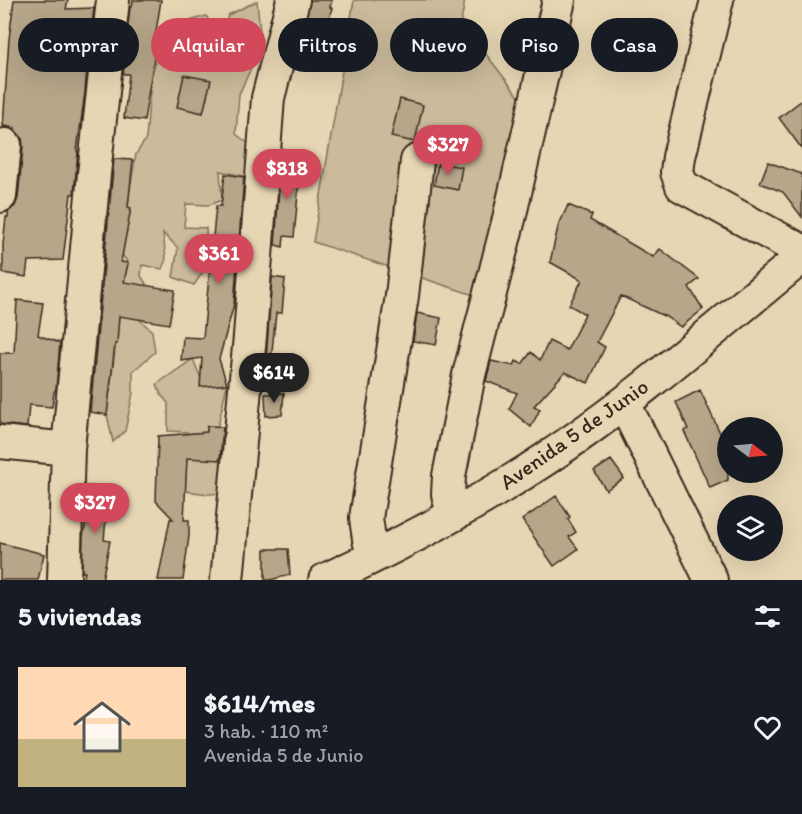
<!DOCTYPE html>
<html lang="es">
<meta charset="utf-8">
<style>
body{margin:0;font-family:Itim,sans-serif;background:#242831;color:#f1f3f6;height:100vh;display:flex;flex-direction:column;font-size:22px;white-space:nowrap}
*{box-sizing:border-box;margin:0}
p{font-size:20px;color:#9ea1a6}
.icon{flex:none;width:33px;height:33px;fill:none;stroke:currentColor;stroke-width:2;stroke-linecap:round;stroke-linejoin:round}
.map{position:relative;height:580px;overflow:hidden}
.drawer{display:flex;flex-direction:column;background:#171b24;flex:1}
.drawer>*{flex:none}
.banner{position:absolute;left:18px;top:18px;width:766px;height:54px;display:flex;gap:12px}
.needle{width:39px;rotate:106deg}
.tools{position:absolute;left:717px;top:417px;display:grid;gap:12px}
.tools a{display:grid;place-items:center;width:66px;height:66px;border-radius:50%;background:#171b24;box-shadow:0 6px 24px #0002;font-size:30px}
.price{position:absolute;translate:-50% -51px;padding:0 14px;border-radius:21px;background:#d1495b;color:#fff;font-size:20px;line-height:39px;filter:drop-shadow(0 2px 3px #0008)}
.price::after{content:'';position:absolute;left:50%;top:36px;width:18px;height:14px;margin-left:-9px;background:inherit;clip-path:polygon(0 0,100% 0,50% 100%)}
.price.on{background:#222;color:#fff}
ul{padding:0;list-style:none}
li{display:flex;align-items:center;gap:18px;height:150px;padding:0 18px}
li+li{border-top:2px solid #363941}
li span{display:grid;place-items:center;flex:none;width:168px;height:120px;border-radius:0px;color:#555}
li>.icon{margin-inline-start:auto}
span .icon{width:72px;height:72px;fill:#fffc;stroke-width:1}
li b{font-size:26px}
h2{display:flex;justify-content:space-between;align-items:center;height:72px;padding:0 18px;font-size:26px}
.chip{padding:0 21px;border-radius:27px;background:#171b24;box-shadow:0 6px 24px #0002;font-size:21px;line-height:54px}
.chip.on{background:#d1495b;color:#fff}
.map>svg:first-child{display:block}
.green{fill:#cbba9b;stroke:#83725c;stroke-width:1.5}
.building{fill:#b7a689;stroke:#3b2a1e;stroke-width:1.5}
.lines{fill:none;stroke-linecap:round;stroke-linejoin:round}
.minor-casing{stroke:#3b2a1e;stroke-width:36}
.minor{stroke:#e7d6b3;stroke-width:32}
.labels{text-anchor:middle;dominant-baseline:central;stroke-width:6;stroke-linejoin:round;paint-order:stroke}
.street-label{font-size:22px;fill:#3b2a1e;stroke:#e7d6b3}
</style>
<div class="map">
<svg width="802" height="580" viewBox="0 0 802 580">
<rect width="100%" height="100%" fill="#e7d6b3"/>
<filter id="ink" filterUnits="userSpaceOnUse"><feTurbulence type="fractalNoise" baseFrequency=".0167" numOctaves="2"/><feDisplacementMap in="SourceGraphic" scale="12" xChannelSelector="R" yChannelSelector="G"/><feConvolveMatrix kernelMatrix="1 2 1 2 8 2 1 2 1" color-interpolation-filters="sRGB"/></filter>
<g filter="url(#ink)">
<!-- green -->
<path class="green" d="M354 0H465L461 22 540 124 498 303 313 242Z
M257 1 260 32 242 52 253 64 239 94 236 134 254 148 248 177 220 171 222 200 209 205 186 204 184 227 206 228 208 264 194 285 173 277 178 248 163 233 166 259 162 269 142 265 141 276 149 288 137 317 152 331 155 352 133 371V393L125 431 113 442 107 415 122 292 128 263 121 253 127 230 129 195 136 154 146 139 151 78 167 21 186 22 206 16 213 26 221 45 228 15Z
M193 359 204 386 227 384 218 426H207L205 458 232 460 224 493 209 494 185 491 187 432 168 431V403L161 395 157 384Z"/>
<!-- building -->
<path class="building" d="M14 0H68L66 9 94 8 90 42H89L85 92 77 151H78L74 194H71L63 260 28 261 26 277 3 273V244L6 217H8V212L15 206 18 198 23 147 22 138 15 130V128L3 126 9 39Z
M133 0H161L154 44 156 45 144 121 124 118 129 74H123L128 43H126L130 7H132Z
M310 0H332L330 7 332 8 322 44 302 38Z
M184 75 211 80 203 113 177 107Z
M400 99 423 105 415 142 391 137Z
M802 100V149L779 118Z
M114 159 133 160 128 207 131 208 121 262 128 263 124 282 175 290 169 324 119 316 117 344H115L107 415 90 412Z
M281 160 301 162 294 237 284 236 283 247 275 245Z
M768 162 802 174V217L783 192 760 183Z
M438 163 462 167 458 190 434 185Z
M225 174 244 177 234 304 219 359 227 384 200 387 202 358 181 361 183 337 203 338 216 206H221Z
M568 205 592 215 590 220 653 257 660 249 699 279 689 287 703 309 681 327 666 317 621 296 597 342 605 347 588 383 565 372 534 406 540 409 531 427 509 409 517 393 486 381 491 361 514 366 516 361 522 364 531 352 540 360 549 341 567 350 585 314 569 305 582 280 550 262 558 227Z
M272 277 285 279 282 313H276L271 360H266Z
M17 300 43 303 38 335 60 343 56 389 54 392 52 407 29 405 27 427 0 424V353H14Z
M417 313 441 318 436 345 413 341Z
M700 390 728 450V480L710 488 684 431 688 429 676 402Z
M284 393 282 415 266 416 265 394Z
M207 426 223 427 220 460 187 458 184 520H189V536L183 580H158L170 519H173L156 501 158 436 207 432Z
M611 460 624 478 606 490 594 471Z
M87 486 109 488 104 540 110 541 102 580H83L85 572H82L83 536 87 518H84Z
M556 496 570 517 568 519 576 532 569 537 578 549 554 566 522 520Z
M0 543 44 554 38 580H0Z
M265 549H288L290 575 270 580H265Z"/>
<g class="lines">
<!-- minor casing -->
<g class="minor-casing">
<path id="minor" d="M717 0 679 157 677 172 682 186 802 251
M0 196 5 145
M624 403 711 580
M0 442 68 449
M453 515 448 494 449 476 469 375 509 219 559 0
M373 557 369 539 366 518 402 296 417 161
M64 580 68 449 94 174 113 0
M227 580 250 336 268 98 293 0
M325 580C400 545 475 506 544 460 635 400 718 326 802 257"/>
</g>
<!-- minor -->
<use href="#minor" class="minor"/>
</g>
</g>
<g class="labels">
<!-- street labels -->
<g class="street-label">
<text transform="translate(574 434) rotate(-35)">Avenida 5 de Junio</text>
</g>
</g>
</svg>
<div class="tools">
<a><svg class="needle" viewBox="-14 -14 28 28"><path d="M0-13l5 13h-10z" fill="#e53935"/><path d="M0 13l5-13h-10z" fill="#9ea1a6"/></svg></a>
<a><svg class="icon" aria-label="layers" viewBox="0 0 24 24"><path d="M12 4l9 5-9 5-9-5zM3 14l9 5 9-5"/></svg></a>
</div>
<b class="price" style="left:448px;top:176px">$327</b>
<b class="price" style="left:287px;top:200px">$818</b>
<b class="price" style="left:219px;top:285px">$361</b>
<b class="price on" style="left:274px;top:404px">$614</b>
<b class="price" style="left:95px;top:534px">$327</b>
<div class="banner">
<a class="chip">Comprar</a>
<a class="chip on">Alquilar</a>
<a class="chip">Filtros</a>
<a class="chip">Nuevo</a>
<a class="chip">Piso</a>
<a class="chip">Casa</a>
</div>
</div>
<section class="drawer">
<h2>5 viviendas<svg class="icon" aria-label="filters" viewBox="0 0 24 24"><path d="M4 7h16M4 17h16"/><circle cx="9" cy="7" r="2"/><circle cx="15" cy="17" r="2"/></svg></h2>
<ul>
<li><span style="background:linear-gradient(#ffd9b3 60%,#c2b280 0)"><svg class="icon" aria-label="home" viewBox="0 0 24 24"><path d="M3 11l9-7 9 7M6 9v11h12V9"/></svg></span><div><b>$614/mes</b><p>3 hab. · 110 m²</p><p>Avenida 5 de Junio</p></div><svg class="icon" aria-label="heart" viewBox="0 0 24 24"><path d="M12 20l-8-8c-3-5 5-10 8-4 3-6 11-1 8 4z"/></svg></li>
</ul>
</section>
